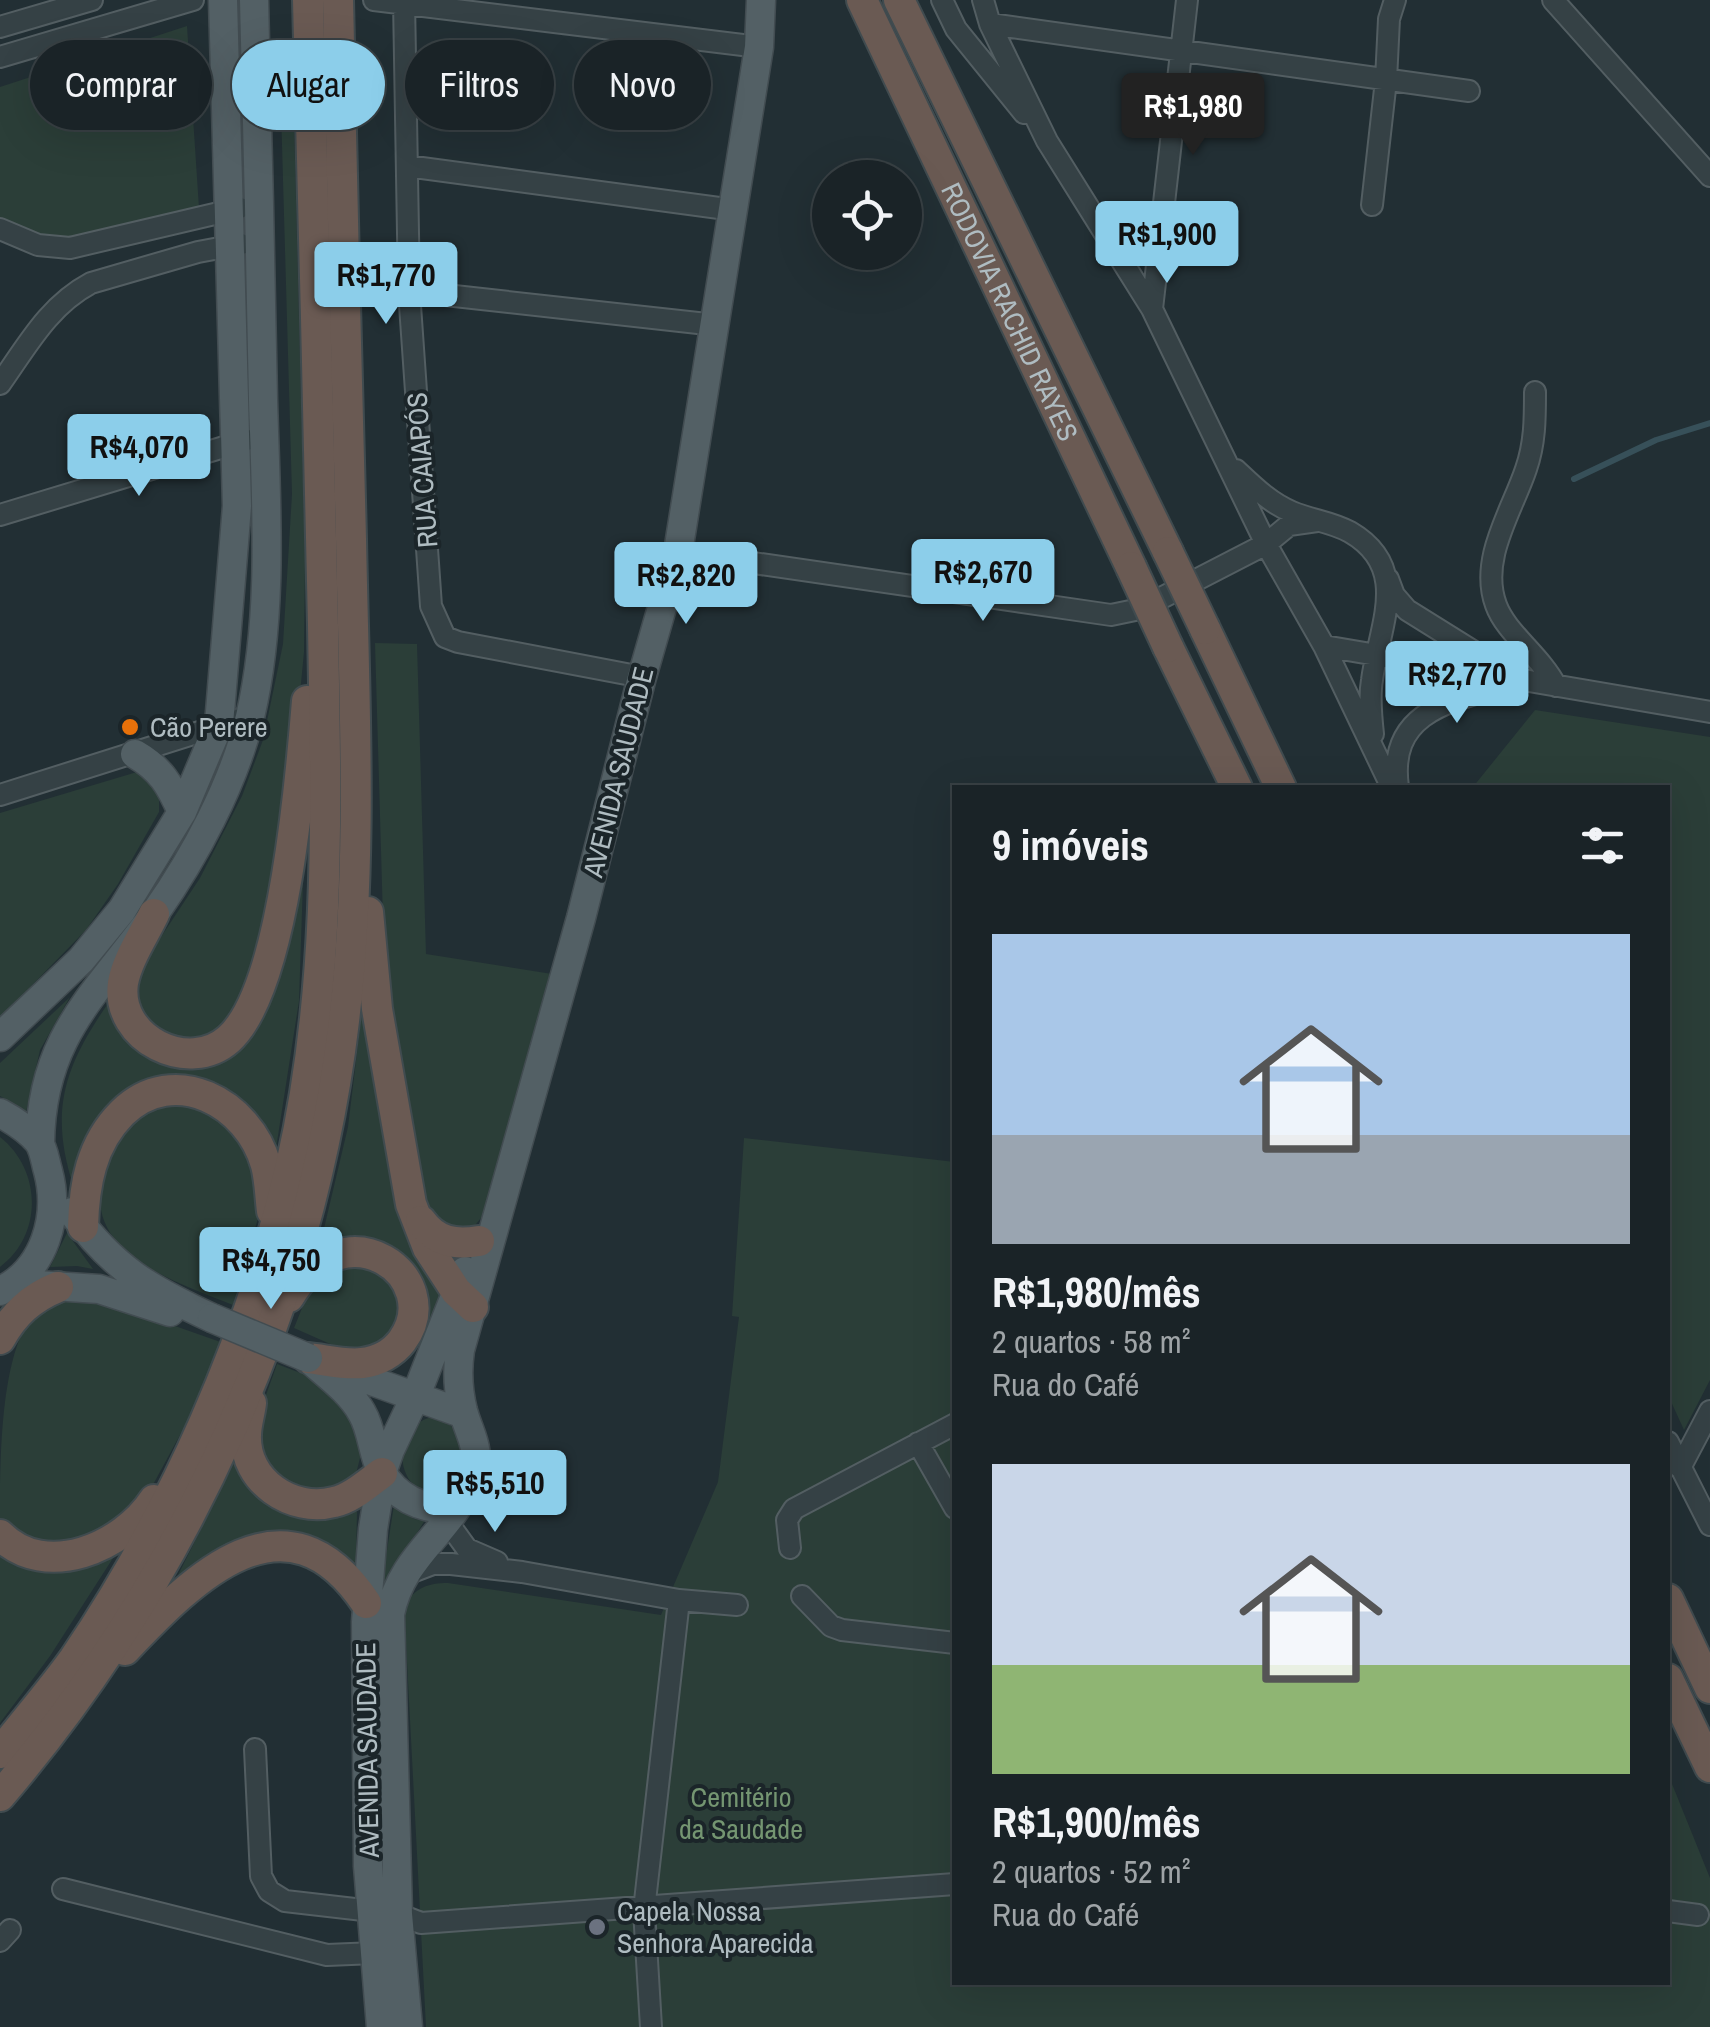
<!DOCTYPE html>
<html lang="pt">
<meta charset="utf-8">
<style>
body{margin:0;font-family:"Archivo Narrow",sans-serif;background:#232b2f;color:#f1f3f6;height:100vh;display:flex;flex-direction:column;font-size:38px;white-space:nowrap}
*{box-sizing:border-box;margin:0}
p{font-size:32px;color:#9fa4a7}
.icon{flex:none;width:55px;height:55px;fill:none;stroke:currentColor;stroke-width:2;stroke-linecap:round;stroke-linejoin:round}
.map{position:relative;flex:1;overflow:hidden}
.drawer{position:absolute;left:952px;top:785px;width:718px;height:1200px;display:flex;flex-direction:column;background:#1a2327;border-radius:0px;box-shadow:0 10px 40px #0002,0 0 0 2px #384044}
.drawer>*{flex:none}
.banner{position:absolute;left:30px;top:40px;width:772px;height:90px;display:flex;gap:20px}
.buttons{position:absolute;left:812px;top:160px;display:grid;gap:20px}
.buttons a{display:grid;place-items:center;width:110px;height:110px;border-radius:50%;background:#1a2327;box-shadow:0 10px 40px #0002,0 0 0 2px #384044;font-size:50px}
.price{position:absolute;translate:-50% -85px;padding:0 22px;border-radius:10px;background:#8cceea;color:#111;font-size:32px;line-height:65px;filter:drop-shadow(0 2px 5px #0008)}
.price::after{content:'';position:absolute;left:50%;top:60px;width:30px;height:22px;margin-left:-15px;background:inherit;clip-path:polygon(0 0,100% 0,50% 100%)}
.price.on{background:#222;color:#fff}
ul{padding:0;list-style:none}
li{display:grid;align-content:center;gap:20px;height:530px;padding:0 40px}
li span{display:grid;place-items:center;height:310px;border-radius:0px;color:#555}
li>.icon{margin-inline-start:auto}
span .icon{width:180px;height:180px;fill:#fffc;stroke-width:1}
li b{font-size:42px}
h2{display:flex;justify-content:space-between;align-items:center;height:120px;padding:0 40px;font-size:42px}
.tag{padding:0 35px;border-radius:45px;background:#1a2327;box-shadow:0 10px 40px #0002,0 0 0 2px #384044;font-size:35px;line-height:90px}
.tag.on{background:#8cceea;color:#111}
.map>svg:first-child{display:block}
.green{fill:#2b3e38}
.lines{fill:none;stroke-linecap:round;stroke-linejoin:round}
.stream{stroke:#375059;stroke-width:6}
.minor-casing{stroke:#535e62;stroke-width:24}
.major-casing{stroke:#424c51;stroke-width:31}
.highway-casing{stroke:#404b4f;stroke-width:34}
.minor{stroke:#354145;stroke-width:20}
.major{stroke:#536065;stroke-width:28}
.highway{stroke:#6a5a53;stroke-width:30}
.major-bridge-casing{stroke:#424c51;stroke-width:31;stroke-linecap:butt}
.highway-bridge-casing{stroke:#404b4f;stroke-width:34;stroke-linecap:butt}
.major-bridge{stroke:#536065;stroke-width:28}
.highway-bridge{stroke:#6a5a53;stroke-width:30}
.food-dot{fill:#e8710a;stroke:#1b2529;stroke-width:4}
.worship-dot{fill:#6b7280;stroke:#1b2529;stroke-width:4}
.labels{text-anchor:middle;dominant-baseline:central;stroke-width:8;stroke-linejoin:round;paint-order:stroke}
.street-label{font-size:28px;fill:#afbcc1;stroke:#1b2529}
.poi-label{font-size:28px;fill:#afbcc1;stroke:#1b2529;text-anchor:start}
.park-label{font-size:28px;fill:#749571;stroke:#1b2529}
</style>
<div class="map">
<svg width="1710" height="2027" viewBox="0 0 1710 2027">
<rect width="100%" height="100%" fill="#222f34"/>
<!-- green -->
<path class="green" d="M187 26 199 208 53 241 0 220V87Z
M279 40 292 41 305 559 304 652 299 704 277 876 245 1001 214 1038 179 1045 139 1017 133 979 200 878 242 796 263 740 283 644 292 494Z
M375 643 417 644 426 954 552 974 485 1213 472 1229 451 1231 431 1214 425 1198 389 999 384 954Z
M1535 710 1710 737V1380L1684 1430 1668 1395V788L1473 787Z
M137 772 146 774 159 792V812L118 884 86 930 0 1018V813Z
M305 822 299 1001 275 1155 267 1134 158 1083 74 1188C48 1109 65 1065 111 999L127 1029 226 1056Z
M365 986 445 1297 417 1345 425 1325 353 1240 321 1241 348 1127Z
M70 997 40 1050 26 1112 0 1096V1063Z
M173 1100 208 1105 253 1158 259 1215 233 1305C171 1280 71 1250 108 1163 121 1132 142 1112 173 1100Z
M0 1137C42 1170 43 1235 0 1267Z
M744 1138 955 1162V1982H1668V1774L1710 1878V2027H426L404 1604C417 1588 427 1583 448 1583L661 1615 718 1482 739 1317 732 1316Z
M67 1233 93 1269 77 1266 50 1267Z
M362 1266 386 1277 395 1290 400 1318 395 1332 368 1353 337 1347 294 1328 306 1298 326 1271Z
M69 1296 107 1302 229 1345 143 1503 125 1521 54 1547 18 1536 0 1519C0 1461 0 1353 34 1314 44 1307 58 1302 69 1296Z
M277 1364 316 1379 356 1419 361 1454 356 1474 346 1485 318 1493 285 1484 261 1461 260 1412Z
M434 1417C474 1426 476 1493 429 1495 388 1479 398 1421 434 1417Z
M239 1453 244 1470 357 1512 356 1563 319 1541 169 1593Z
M394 1505 414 1519 425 1520 403 1556 378 1608Z
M0 1547 93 1564 115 1555 50 1656 0 1723Z"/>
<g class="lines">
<!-- stream -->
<path class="stream" d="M1574 479 1656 440 1710 423"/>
<!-- minor casing -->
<g class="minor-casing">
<path id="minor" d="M374 0 759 47
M404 0 409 291 431 606 445 637 458 642 642 677
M942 0 956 29 1024 113
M983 0 990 24 1047 141 1152 309 1266 544 1324 646 1392 788
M1553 0 1710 176
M990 24 1469 91
M0 27 92 0
M0 57 193 0
M407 166 734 210
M1372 205 1386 80 1389 19 1395 0
M0 229 38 245 70 248 240 208
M409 291 716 325
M1152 309 1187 0
M0 384C27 346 48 306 91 283L198 252 241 244
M1535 392C1535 419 1535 443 1526 469 1512 511 1479 559 1496 605 1506 633 1540 655 1556 686
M1236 470C1253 486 1270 503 1292 512 1311 520 1332 522 1350 532 1412 568 1379 626 1372 680 1369 697 1371 716 1373 734
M0 515 247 440
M678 552 1111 615 1140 609 1266 544 1289 525 1317 521
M1388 579 1394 595 1407 610 1508 673
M1324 646 1710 712
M1398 787C1387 708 1456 700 1516 683
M0 795 250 716
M1668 1442 1710 1525
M918 1443 955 1508
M1680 1468 1710 1411
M446 1520 467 1549 497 1562
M790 1548 787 1520 794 1509 955 1424
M404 1575 433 1564H451L522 1572 679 1600
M802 1596 831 1626 842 1630 955 1643
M255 1749 261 1876 269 1891 285 1901 398 1914 421 1923 955 1884
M63 1889 327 1955 375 1953
M1668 1911 1698 1915
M0 1941 10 1930
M651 2027 644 1910 679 1600 737 1605"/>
</g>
<!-- major casing -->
<g class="major-casing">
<path id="major" d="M135 754C161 769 170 785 182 812
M0 1037 81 960 122 910 182 812 219 724 237 506 223 0
M0 1113C13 1120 28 1130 38 1141 44 1149 45 1161 48 1171 60 1216 45 1270 0 1291
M40 1144C41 1035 97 994 155 913 195 856 233 785 250 717 274 615 266 504 263 400 260 267 258 133 254 0
M72 1212C114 1269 149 1289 212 1318
M37 1285 99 1289 170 1312
M308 1358C327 1375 350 1391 362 1413 373 1432 372 1454 382 1472 397 1500 424 1509 453 1510
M324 1364 464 1414
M381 2027 368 1866 366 1622 373 1529 382 1473 390 1450 416 1395 465 1271
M408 2027 398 1914 390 1614C402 1553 454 1531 472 1477 482 1450 470 1436 463 1411 458 1391 457 1370 460 1350L581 918 642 677 678 552 759 47 761 0"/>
</g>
<!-- highway casing -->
<g class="highway-casing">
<g id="highway">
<path id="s1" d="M862 0 1131 567"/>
<path d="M899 0 1168 552"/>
<path d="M1205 629 1281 788"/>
<path d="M1168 647 1237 788"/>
<path d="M368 912 377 1009 411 1204 428 1248 456 1291 473 1307"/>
<path d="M154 914C144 935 127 960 123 983 115 1039 189 1075 229 1039 284 989 301 777 307 701"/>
<path d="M421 1221C436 1242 455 1245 479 1241"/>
<path d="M83 1227C84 1185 91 1144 122 1113 174 1062 249 1103 266 1165 270 1180 270 1196 272 1211"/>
<path d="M289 1297C345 1202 448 1278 402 1341 393 1353 378 1361 362 1363 345 1365 326 1360 308 1358"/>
<path d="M0 1339C14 1314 31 1298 58 1287"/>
<path d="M251 1403C250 1413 246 1424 246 1435 244 1481 292 1513 334 1502 352 1498 368 1483 382 1473"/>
<path d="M0 1535C46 1581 123 1547 154 1500"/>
<path d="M1668 1599 1710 1688"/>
<path d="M125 1650C193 1578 286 1484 366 1603"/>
<path d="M1668 1679 1710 1767"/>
<path d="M0 1753C24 1722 51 1691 74 1659 173 1513 251 1337 291 1165 332 987 326 806 323 625 319 417 313 208 308 0"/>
<path d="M0 1796C186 1578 310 1306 344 1021 363 861 354 699 351 539 346 359 342 180 338 0"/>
</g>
</g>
<!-- minor -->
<use href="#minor" class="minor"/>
<!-- major -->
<use href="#major" class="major"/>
<!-- highway -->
<use href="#highway" class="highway"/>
<!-- major-bridge casing -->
<g class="major-bridge-casing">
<path id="major-bridge" d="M212 1318 308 1358"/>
</g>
<!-- highway-bridge casing -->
<g class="highway-bridge-casing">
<path id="highway-bridge" d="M1168 552 1205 629
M1131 567 1168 647"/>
</g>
<!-- major-bridge -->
<use href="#major-bridge" class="major-bridge"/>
<!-- highway-bridge -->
<use href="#highway-bridge" class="highway-bridge"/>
</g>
<!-- markers -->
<circle class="food-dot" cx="130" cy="727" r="10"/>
<circle class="worship-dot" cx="597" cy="1927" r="10"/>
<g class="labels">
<!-- street labels -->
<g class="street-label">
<text stroke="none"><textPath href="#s1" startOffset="345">RODOVIA RACHID RAYES</textPath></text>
<text transform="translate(422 470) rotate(-94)">RUA CAIAPÓS</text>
<text transform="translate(618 772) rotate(-76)">AVENIDA SAUDADE</text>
<text transform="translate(367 1750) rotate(-91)">AVENIDA SAUDADE</text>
</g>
<!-- poi labels -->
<g class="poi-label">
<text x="150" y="727">Cão Perere</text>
<text x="617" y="1911">Capela Nossa<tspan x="617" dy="32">Senhora Aparecida</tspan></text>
</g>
<!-- park labels -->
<g class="park-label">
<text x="741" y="1797">Cemitério<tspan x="741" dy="32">da Saudade</tspan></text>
</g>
</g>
</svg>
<div class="buttons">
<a><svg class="icon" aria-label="locate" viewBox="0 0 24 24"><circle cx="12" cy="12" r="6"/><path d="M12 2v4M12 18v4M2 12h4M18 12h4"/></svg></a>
</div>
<b class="price on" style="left:1193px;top:158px">R$1,980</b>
<b class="price" style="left:1167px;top:286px">R$1,900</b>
<b class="price" style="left:386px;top:327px">R$1,770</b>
<b class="price" style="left:139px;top:499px">R$4,070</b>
<b class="price" style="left:983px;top:624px">R$2,670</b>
<b class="price" style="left:686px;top:627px">R$2,820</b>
<b class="price" style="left:1457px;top:726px">R$2,770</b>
<b class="price" style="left:271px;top:1312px">R$4,750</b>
<b class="price" style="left:495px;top:1535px">R$5,510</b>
<div class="banner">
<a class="tag">Comprar</a>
<a class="tag on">Alugar</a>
<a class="tag">Filtros</a>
<a class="tag">Novo</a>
</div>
<section class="drawer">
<h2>9 imóveis<svg class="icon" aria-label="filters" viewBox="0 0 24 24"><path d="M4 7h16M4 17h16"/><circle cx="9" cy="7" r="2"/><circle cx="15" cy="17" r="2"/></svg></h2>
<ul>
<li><span style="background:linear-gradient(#a9c7e8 65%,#9aa5b1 0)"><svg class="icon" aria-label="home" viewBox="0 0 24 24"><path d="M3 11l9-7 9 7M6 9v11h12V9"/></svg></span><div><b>R$1,980/mês</b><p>2 quartos · 58 m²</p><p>Rua do Café</p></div></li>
<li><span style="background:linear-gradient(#c9d6e8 65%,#8fb573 0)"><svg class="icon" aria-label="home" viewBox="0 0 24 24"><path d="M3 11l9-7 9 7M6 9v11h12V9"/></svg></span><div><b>R$1,900/mês</b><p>2 quartos · 52 m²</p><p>Rua do Café</p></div></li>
</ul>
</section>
</div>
